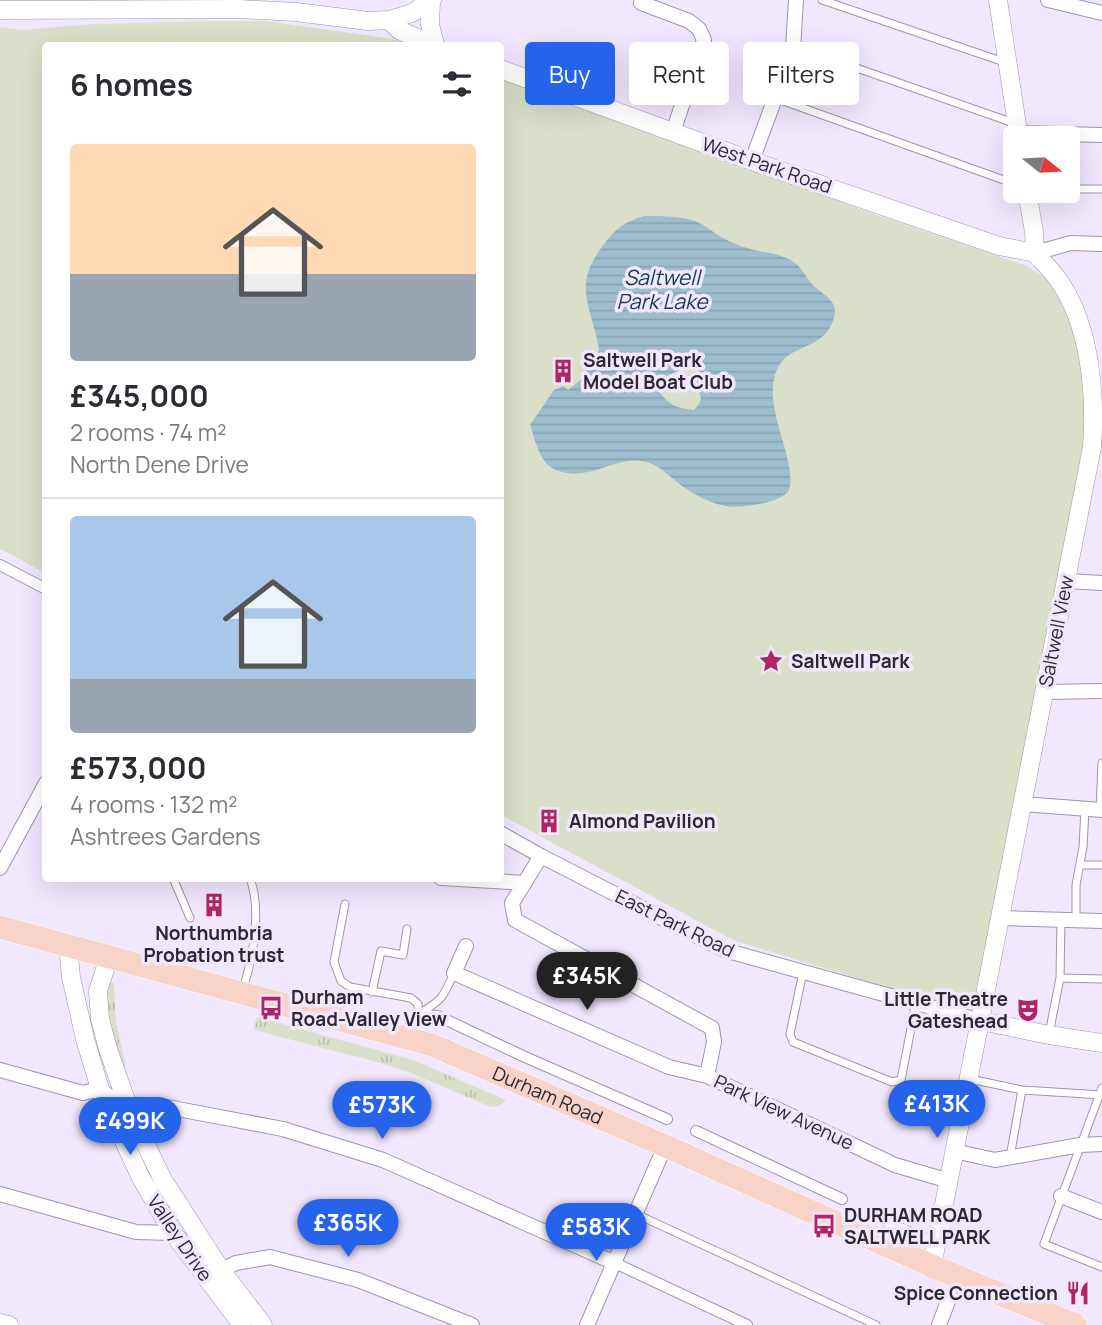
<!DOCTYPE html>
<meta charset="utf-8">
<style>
body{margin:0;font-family:Manrope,sans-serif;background:#f7f7f7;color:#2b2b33;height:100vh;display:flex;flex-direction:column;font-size:26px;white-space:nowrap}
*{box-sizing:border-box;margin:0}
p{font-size:23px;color:#7c7c81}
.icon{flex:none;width:38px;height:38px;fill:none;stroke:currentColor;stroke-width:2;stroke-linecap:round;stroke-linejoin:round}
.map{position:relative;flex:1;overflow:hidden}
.details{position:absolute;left:42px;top:42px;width:462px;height:840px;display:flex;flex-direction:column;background:#fff;border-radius:7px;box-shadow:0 7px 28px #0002}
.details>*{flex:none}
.top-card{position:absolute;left:525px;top:42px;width:471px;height:63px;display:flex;gap:14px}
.needle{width:46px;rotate:108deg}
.controls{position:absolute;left:1003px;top:126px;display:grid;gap:14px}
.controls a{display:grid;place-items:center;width:77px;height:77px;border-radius:7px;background:#fff;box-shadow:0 7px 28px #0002;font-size:35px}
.price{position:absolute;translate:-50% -60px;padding:0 16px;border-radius:24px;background:#2563eb;color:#fff;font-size:23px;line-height:46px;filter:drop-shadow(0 2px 4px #0008)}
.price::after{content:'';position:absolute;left:50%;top:42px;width:21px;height:16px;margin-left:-10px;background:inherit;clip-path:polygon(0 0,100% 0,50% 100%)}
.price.current{background:#222;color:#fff}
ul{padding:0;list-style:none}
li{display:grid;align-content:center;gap:14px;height:371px;padding:0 28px}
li+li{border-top:2px solid #e1e1e2}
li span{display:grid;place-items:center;height:217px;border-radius:7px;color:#555}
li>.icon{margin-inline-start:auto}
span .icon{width:126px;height:126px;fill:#fffc;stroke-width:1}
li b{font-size:30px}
h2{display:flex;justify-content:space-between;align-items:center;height:84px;padding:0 28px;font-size:30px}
.chip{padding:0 24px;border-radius:7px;background:#fff;box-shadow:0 7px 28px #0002;font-size:24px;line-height:63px}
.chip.current{background:#2563eb;color:#fff}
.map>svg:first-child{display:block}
.grass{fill:url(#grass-tufts)}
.green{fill:#dadfc9}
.water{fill:url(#water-rules);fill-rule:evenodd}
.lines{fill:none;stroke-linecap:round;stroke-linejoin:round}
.service-casing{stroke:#9f93ad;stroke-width:9}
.pedestrian-casing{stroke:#9f93ad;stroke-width:12}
.minor-casing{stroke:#9f93ad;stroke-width:16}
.tertiary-casing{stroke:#9f93ad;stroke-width:19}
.primary-casing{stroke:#fff;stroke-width:24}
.service{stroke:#fff;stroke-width:7}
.pedestrian{stroke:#fff;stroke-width:10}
.minor{stroke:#fff;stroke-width:14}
.tertiary{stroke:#fff;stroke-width:18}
.primary{stroke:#f8d3c7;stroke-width:23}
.labels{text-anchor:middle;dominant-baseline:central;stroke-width:7;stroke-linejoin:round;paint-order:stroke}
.street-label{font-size:19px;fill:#2c2731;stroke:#f1e7fe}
.poi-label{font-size:19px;font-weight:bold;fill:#2c2731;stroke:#f1e7fe;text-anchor:start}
.water-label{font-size:21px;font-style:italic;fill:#103c50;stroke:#f1e7fe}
</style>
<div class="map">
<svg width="1102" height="1325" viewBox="0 0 1102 1325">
<defs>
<pattern id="grass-tufts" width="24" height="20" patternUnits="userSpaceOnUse" patternTransform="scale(1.75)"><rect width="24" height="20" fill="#dadfc9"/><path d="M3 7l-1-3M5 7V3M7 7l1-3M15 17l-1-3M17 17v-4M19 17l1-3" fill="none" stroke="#bbbfad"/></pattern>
<pattern id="water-rules" width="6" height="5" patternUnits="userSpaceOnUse" patternTransform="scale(1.75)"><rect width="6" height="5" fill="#9ebecf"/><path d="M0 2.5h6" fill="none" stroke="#88a3b2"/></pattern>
</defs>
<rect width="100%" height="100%" fill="#f1e7fe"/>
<!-- grass -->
<path class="grass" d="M110 981 114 983 116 1023 126 1066 124 1069C116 1048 95 1001 110 981Z
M257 1017 413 1060 506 1100C500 1106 496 1108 488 1106L409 1072 377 1062 254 1030Z"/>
<!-- green -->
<path class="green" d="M213 21H265L393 39 411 45 46 46 45 573 0 549V27L23 30 94 24Z
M501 78 874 214 1024 265 1046 278 1064 304 1078 349 1085 400 1083 448 979 992 951 1007 733 940 501 815Z"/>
<!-- water -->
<path class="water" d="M644 216C660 216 676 216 692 220 706 224 716 236 729 241 737 245 746 248 754 250 767 253 784 254 795 263 804 270 807 280 815 287 827 297 840 303 833 321 818 358 777 338 773 388 770 419 799 470 788 492 777 501 766 503 753 505 746 506 738 507 731 507 713 505 692 494 678 483 666 473 657 463 641 461 613 457 588 483 556 470 539 463 536 442 530 425L554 390 564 386 568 390 587 375 586 371C594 363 597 359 599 348 590 302 572 286 604 244 615 229 626 221 644 216ZM690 355 697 357 701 362C700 368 697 375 697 381 697 394 707 397 694 410 678 408 670 406 660 393 661 377 668 375 681 370L687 357Z"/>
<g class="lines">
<!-- service casing -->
<g class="service-casing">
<path id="service" d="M822 0 1007 63
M793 47 848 65 1008 121 1014 122
M775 98 1015 184
M1068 189H1102
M1100 810 1102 763
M1080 865H1102
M173 878 190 918
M345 904 334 962 341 981 350 987 411 998 418 1004 419 1015 412 1038
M1076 921V885L1083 847 1085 809
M803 972 790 1034 793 1042 892 1082 901 1080 916 1003
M1060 978 1102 979
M243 989C253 957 262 911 250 878
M372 992 381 951 403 955 407 929
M419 1014C442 1000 443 998 454 973
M1049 1034 1060 978 1061 920
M970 1079 1022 1090 1010 1157
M1102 1088 1044 1244 1102 1267
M1022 1090 1102 1095
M636 1214 876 1325"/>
</g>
<!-- pedestrian casing -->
<g class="pedestrian-casing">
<path id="pedestrian" d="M0 565 46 589
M419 1015 438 1016 525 1057 667 1119
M696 1131 842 1199
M887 1222 936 1244
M615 1263 747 1325"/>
</g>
<!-- minor casing -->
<g class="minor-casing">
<path id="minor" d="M1048 0 1102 13
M641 3 689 21 699 29 704 40 673 132
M1019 133 1102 135
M752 161 793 49 796 0
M1035 253 1071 243 1102 244
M1066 581 1102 583
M1044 692 1102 691
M1022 804 1102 810
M500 833 541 856 724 950 981 1021
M541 856 512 903 515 920 712 1028 714 1042 707 1076 895 1165 949 1181
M0 868 46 783
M441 878 525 883
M1000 918 1102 921
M466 946 454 973 669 1067 707 1076
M0 1070 83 1093 100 1089 130 1112 148 1108 167 1107 283 1129 383 1160 615 1263
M954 1151 995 1160 1080 1145 1102 1144
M0 1194 136 1232 173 1233 180 1239
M1061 1196 1102 1212
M213 1264 221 1270 236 1263 270 1257 358 1280 472 1325
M587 1325 665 1146
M939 1325 950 1296"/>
</g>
<!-- tertiary casing -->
<g class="tertiary-casing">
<path id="tertiary" d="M998 0 1019 138
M431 2 430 24 435 45
M0 10 239 9 296 12 368 21 389 20 412 13 432 0
M389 20 399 30 436 46
M500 69 752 161 935 224 999 246 1035 253
M1027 191 1034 232 1035 253
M68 946 71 977 85 1039 100 1089 141 1178 173 1233 242 1325
M109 957 98 991 100 1019 108 1049 130 1112 163 1180 221 1270 263 1325
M981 1021 1049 1035 1102 1043
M932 1266 1092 447C1096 393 1090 323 1057 278 1050 269 1042 261 1035 253
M0 1323 9 1325"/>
</g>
<!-- primary casing -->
<g class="primary-casing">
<g id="primary">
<path id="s1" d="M0 927 432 1045 670 1148 932 1266 1075 1325"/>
</g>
</g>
<!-- service -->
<use href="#service" class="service"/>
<!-- pedestrian -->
<use href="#pedestrian" class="pedestrian"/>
<!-- minor -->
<use href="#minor" class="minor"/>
<!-- tertiary -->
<use href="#tertiary" class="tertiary"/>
<!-- primary -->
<use href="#primary" class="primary"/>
</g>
<!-- icons -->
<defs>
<g id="building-bare" transform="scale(1.89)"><path d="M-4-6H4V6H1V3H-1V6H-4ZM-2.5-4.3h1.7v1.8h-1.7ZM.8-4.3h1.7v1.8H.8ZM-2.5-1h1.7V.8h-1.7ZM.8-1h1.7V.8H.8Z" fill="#b02562" stroke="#f1e7fe" stroke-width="2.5" paint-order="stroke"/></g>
<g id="sight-bare" transform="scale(1.89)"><path d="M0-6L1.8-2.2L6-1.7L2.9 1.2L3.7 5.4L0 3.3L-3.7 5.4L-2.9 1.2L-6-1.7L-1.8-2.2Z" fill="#b02562" stroke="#f1e7fe" stroke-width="2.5" paint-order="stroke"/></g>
<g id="bus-bare" transform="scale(1.89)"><path d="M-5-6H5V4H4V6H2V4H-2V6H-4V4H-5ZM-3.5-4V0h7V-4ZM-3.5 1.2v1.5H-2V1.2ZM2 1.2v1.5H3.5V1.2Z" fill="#b02562" stroke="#f1e7fe" stroke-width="2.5" paint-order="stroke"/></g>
<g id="theatre-bare" transform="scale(1.89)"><path d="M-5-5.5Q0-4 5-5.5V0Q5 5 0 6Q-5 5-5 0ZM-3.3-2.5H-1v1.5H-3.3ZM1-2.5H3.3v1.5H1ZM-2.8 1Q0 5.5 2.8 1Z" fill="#b02562" stroke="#f1e7fe" stroke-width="2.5" paint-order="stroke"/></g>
<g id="restaurant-bare" transform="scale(1.89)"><path d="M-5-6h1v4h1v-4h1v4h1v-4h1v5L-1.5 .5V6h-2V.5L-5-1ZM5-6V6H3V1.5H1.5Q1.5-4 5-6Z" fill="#b02562" stroke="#f1e7fe" stroke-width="2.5" paint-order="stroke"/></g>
</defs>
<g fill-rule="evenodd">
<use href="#building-bare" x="563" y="371"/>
<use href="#sight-bare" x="771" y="661"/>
<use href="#building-bare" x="549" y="821"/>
<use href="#building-bare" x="214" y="905"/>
<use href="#bus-bare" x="271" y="1008"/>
<use href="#theatre-bare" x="1028" y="1010"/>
<use href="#bus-bare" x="824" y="1226"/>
<use href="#restaurant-bare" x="1078" y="1293"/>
</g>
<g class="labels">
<!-- street labels -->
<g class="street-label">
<text transform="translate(767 165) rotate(19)">West Park Road</text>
<text transform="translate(1056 631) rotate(-79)">Saltwell View</text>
<text transform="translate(675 923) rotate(26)">East Park Road</text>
<text stroke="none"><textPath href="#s1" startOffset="574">Durham Road</textPath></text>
<text transform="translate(784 1112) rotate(25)">Park View Avenue</text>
<text transform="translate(180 1238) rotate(56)">Valley Drive</text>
</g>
<!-- poi labels -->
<g class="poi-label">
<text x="583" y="360">Saltwell Park<tspan x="583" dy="22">Model Boat Club</tspan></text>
<text x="791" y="661">Saltwell Park</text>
<text x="569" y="821">Almond Pavilion</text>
<text x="214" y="933" text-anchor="middle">Northumbria<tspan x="214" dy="22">Probation trust</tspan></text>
<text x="291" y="997">Durham<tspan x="291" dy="22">Road-Valley View</tspan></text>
<text x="1008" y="999" text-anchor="end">Little Theatre<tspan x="1008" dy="22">Gateshead</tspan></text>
<text x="844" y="1215">DURHAM ROAD<tspan x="844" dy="22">SALTWELL PARK</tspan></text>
<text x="1058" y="1293" text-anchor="end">Spice Connection</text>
</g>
<!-- water labels -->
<g class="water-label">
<text x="662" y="277">Saltwell<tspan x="662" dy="24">Park Lake</tspan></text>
</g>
</g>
</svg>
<div class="controls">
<a><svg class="needle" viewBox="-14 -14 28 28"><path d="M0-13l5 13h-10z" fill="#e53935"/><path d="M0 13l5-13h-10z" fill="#7c7c81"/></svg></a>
</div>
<b class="price current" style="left:587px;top:1012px">£345K</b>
<b class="price" style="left:937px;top:1140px">£413K</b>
<b class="price" style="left:382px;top:1141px">£573K</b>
<b class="price" style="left:130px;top:1157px">£499K</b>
<b class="price" style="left:348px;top:1259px">£365K</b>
<b class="price" style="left:596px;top:1263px">£583K</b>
<div class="top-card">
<a class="chip current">Buy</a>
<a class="chip">Rent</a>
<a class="chip">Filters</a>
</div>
<section class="details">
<h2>6 homes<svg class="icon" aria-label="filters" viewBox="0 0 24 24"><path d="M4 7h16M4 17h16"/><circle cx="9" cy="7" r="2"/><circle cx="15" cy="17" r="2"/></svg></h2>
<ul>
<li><span style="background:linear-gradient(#ffd9b3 60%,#9aa5b1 0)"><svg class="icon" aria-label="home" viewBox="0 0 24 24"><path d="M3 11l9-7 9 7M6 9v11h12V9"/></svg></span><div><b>£345,000</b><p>2 rooms · 74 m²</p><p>North Dene Drive</p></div></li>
<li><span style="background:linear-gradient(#a9c7e8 75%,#9aa5b1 0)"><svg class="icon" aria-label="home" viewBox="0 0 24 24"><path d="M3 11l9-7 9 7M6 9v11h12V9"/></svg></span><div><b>£573,000</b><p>4 rooms · 132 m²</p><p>Ashtrees Gardens</p></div></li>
</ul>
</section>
</div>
